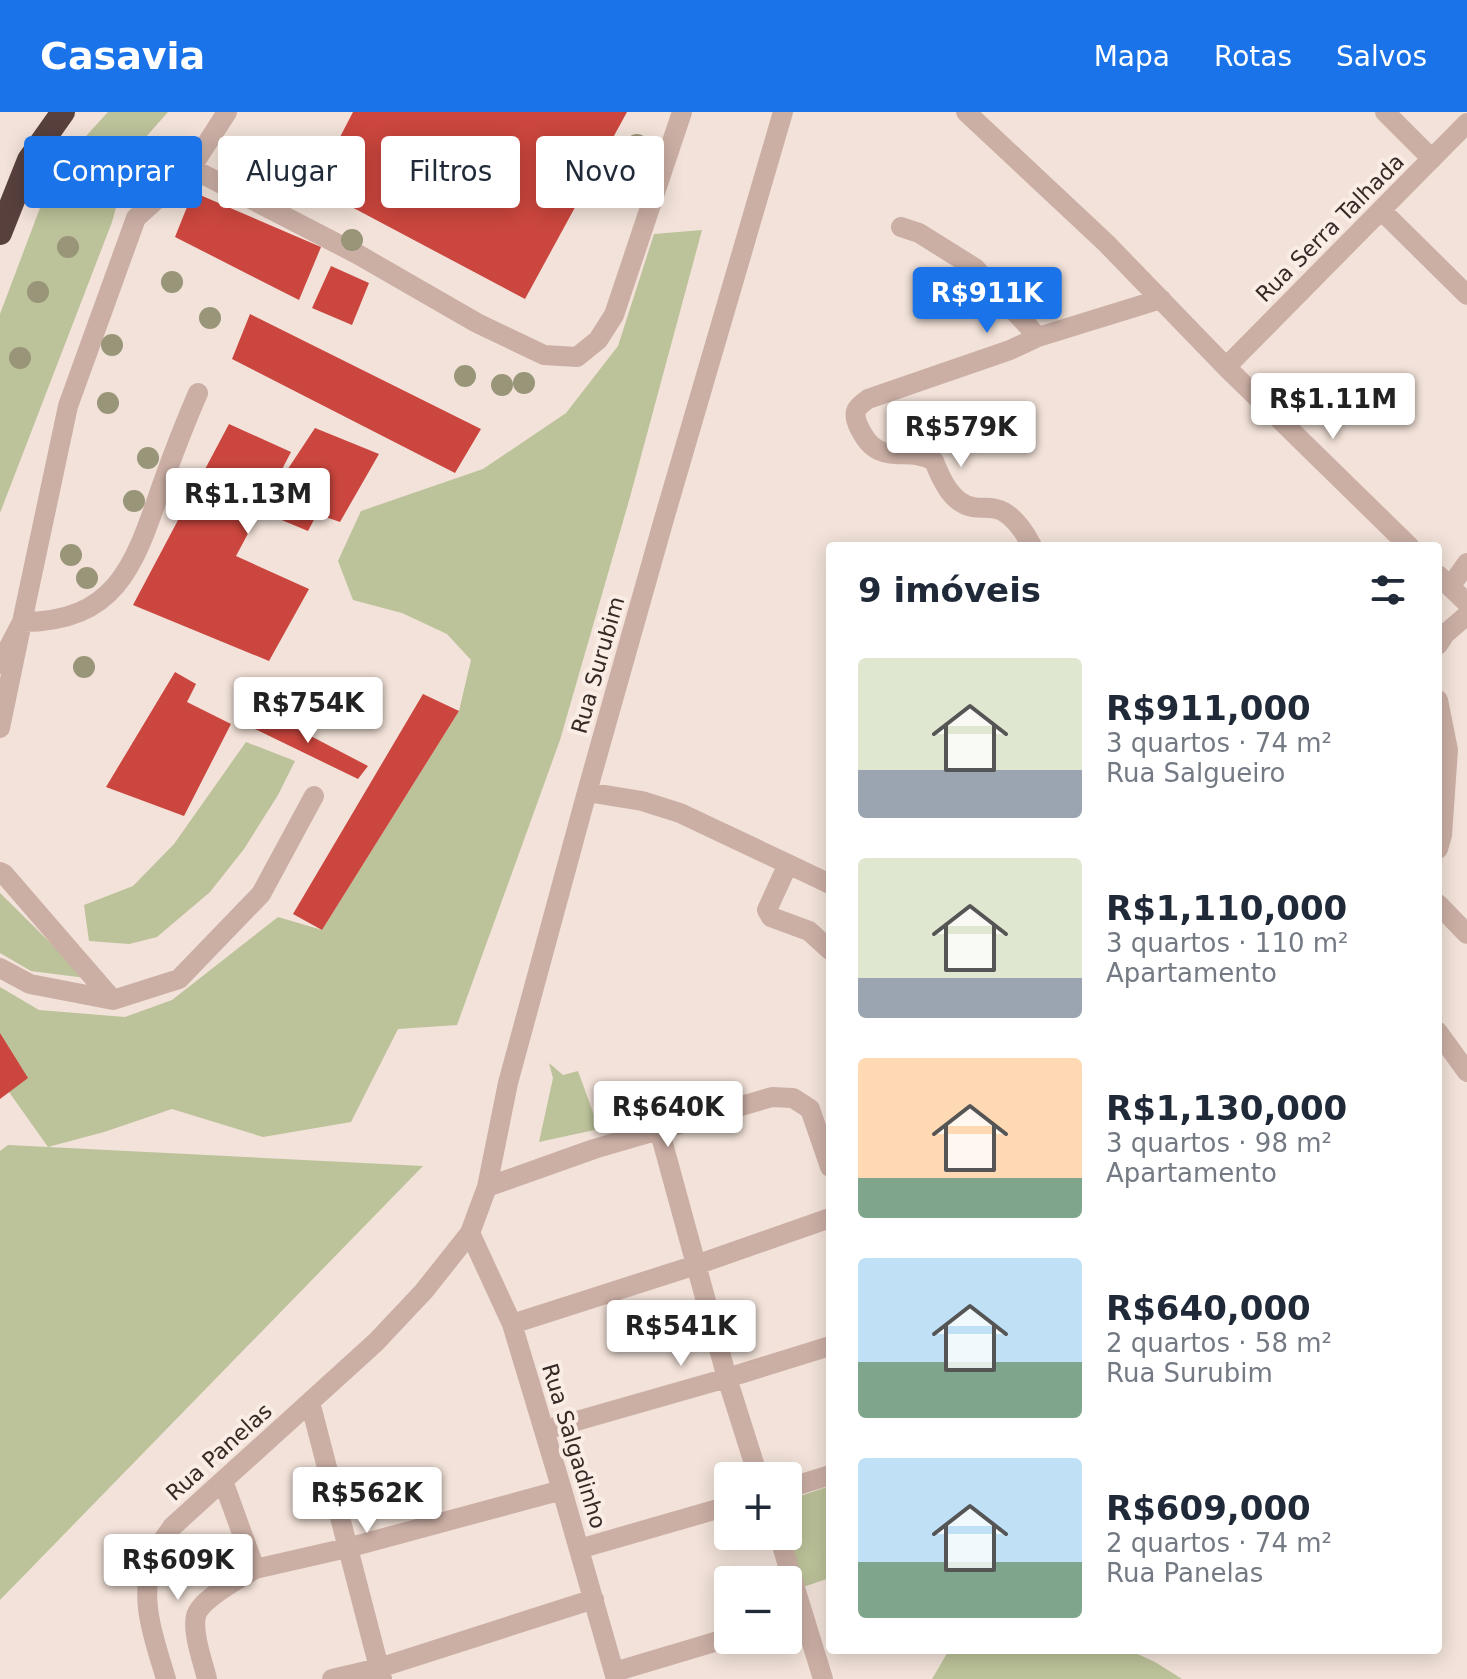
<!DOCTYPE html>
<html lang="pt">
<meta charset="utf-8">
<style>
body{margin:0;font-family:"DejaVu Sans",sans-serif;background:#f6f6f7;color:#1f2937;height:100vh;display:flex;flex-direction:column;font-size:30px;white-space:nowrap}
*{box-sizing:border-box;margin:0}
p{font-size:26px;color:#747a83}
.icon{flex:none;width:44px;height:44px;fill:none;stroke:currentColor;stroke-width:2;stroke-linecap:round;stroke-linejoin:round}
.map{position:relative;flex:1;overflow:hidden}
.sheet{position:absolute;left:826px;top:430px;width:616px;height:1112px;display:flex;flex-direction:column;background:#fff;border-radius:8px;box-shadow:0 4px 20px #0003}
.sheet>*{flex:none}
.banner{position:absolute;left:24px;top:24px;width:682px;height:72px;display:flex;gap:16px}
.controls{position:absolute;left:714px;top:1350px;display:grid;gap:16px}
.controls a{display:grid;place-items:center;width:88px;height:88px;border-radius:8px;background:#fff;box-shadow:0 4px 20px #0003;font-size:40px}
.price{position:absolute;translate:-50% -68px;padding:0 18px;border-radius:8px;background:#fff;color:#222;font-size:26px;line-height:52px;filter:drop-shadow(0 2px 4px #0008)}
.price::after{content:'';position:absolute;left:50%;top:48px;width:24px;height:18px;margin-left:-12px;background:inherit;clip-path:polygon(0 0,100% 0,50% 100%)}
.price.current{background:#1a73e8;color:#fff}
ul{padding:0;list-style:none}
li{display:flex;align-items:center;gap:24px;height:200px;padding:0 32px}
li span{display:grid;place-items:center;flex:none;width:224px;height:160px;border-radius:8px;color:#555}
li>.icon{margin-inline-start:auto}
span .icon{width:96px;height:96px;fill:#fffc;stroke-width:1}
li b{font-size:34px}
h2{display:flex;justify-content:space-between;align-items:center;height:96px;padding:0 32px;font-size:34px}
.pill{padding:0 28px;border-radius:8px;background:#fff;box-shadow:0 4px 20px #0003;font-size:28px;line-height:72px}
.pill.current{background:#1a73e8;color:#fff}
header{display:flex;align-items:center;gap:48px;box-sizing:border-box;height:112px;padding:0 40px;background:#1a73e8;color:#fff}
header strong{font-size:38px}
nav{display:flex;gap:44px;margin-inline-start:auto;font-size:28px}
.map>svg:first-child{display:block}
.green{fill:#bcc299}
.building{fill:#cb463e}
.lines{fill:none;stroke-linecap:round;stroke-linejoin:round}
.minor{stroke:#cbafa5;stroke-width:20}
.highway{stroke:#58403d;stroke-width:24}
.tree{fill:#989578}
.labels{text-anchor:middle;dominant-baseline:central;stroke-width:8;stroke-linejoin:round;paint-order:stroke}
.street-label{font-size:22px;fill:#362926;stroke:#faede6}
</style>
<header>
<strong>Casavia</strong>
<nav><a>Mapa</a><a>Rotas</a><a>Salvos</a></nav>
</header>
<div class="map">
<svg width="1467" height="1567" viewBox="0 0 1467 1567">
<rect width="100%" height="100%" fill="#f2e2d9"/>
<!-- green -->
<path class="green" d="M108 0H168L131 42 112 110 0 401V202L54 59Z
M702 118 630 385 560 628 457 913 398 917 351 1010 263 1025 172 997 104 1020 48 1035 9 980 0 921V875L39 898 125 905 172 888 278 805 322 818 459 599 471 548 447 522 402 501 353 488 338 449 361 399 483 357 566 301 618 234 654 122Z
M246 630 295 649 278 683 244 737 210 780 157 825 129 832 89 829 84 793 133 774 174 732Z
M0 781 86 866 31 859 0 841Z
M549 951 563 963 578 959 599 1017 539 1030 553 966Z
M8 1033 423 1054 0 1488V1039Z
M830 1374V1466L803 1475 788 1424V1388Z
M949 1538H1129L1155 1550 1182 1567H932Z"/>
<!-- building -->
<path class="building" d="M353 0H627L525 187 314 75Z
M193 80 321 135 299 188 175 125Z
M331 154 369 171 352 213 312 196Z
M250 202 481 317 455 361 232 247Z
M229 312 291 340 262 396 315 316 379 342 340 410 317 402 308 419 260 399 236 444 309 477 269 549 133 493Z
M175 560 196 572 187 590 231 612 184 704 106 675Z
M423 582 459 599 322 818 293 802Z
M259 597 368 654 358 667 253 616Z
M0 921 28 966 0 987Z"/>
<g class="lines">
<!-- minor -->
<path class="minor" d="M966 0 1106 131 1226 255 1409 434
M1385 0 1432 47
M191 56 359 143 477 211 544 243 577 245 598 228 614 203 682 0
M1381 98 1467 183
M901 115 919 121 975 156 1038 225
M1226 255 1467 11
M1032 434C1025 421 1017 408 1004 400 994 394 984 397 973 395 952 392 941 367 934 349 905 332 878 359 858 313 852 299 857 295 868 287L1010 238 1038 225 1161 187
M1438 463 1467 491
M1450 475 1467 451
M1438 533 1445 522 1467 503
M0 552 22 510 68 294 136 106 191 56 227 0
M1438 588 1448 638 1442 723 1438 737
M0 616 22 510C118 510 135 451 162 373 173 342 185 311 198 281
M587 680 642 689 680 701 788 752 767 798 771 805 809 819 830 838
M788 752 830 772
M0 760 4 762 113 888
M1438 792 1467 822
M0 856 30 872 113 888 179 867 261 782 314 684
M1438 920 1467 960
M659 1017 727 1266 758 1364
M487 1075 594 1037 772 985 793 986 810 997 830 1055
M470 1121 512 1212 562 1378 616 1567
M512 1212 696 1153 830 1106
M310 1290 382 1567
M545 1318 727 1266 830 1234
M223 1369 255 1457 347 1436 562 1378
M788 1376 830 1363
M779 1424 823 1567
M579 1437 728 1394
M614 1560 728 1526
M166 1567C154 1526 137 1485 155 1442 159 1432 167 1423 172 1415L376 1230 424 1179 470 1121 487 1075 508 971 587 680 664 407 783 0
M207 1567C203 1550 192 1521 196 1504 200 1487 241 1466 255 1457
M332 1567 379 1556 594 1487"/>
<!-- highway -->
<path class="highway" d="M0 121 29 48 63 0"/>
</g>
<!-- trees -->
<g class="tree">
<circle cx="637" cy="33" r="11"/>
<circle cx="291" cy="42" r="11"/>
<circle cx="150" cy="54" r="11"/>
<circle cx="87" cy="73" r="11"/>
<circle cx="352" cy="128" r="11"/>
<circle cx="68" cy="135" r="11"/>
<circle cx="172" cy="170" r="11"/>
<circle cx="38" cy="180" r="11"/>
<circle cx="210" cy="206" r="11"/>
<circle cx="112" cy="233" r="11"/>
<circle cx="20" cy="246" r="11"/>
<circle cx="465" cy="264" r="11"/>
<circle cx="524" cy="271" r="11"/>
<circle cx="502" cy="273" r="11"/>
<circle cx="108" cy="291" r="11"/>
<circle cx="148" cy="346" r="11"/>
<circle cx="134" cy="389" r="11"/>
<circle cx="71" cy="443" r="11"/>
<circle cx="87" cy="466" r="11"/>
<circle cx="84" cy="555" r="11"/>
</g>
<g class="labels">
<!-- street labels -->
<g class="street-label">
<text transform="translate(1330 116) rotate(-45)">Rua Serra Talhada</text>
<text transform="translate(598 553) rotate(-74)">Rua Surubim</text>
<text transform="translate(574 1334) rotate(73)">Rua Salgadinho</text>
<text transform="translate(219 1340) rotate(-42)">Rua Panelas</text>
</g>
</g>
</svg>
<div class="controls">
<a>+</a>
<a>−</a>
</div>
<b class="price current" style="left:987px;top:223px">R$911K</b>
<b class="price" style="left:1333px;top:329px">R$1.11M</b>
<b class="price" style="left:961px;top:357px">R$579K</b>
<b class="price" style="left:248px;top:424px">R$1.13M</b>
<b class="price" style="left:308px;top:633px">R$754K</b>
<b class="price" style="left:668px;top:1037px">R$640K</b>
<b class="price" style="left:681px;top:1256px">R$541K</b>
<b class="price" style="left:367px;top:1423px">R$562K</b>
<b class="price" style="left:178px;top:1490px">R$609K</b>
<div class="banner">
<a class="pill current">Comprar</a>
<a class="pill">Alugar</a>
<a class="pill">Filtros</a>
<a class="pill">Novo</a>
</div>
<section class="sheet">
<h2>9 imóveis<svg class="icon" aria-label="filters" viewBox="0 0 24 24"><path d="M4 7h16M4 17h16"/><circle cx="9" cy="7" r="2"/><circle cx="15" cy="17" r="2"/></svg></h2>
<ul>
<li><span style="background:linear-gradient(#dfe7d0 70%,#9aa5b1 0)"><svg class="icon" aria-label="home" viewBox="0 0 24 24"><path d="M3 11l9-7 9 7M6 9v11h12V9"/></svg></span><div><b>R$911,000</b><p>3 quartos · 74 m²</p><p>Rua Salgueiro</p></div></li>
<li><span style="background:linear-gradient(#dfe7d0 75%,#9aa5b1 0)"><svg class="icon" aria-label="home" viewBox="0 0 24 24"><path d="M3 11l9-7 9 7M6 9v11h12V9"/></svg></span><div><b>R$1,110,000</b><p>3 quartos · 110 m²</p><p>Apartamento</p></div></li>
<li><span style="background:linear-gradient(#ffd9b3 75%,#7fa58c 0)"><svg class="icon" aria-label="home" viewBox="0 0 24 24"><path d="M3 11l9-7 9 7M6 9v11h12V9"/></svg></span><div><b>R$1,130,000</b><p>3 quartos · 98 m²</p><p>Apartamento</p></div></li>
<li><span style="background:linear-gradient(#bfe0f5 65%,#7fa58c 0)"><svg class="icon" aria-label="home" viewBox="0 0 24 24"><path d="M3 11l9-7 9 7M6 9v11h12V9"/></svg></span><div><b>R$640,000</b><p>2 quartos · 58 m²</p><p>Rua Surubim</p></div></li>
<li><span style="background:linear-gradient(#bfe0f5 65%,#7fa58c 0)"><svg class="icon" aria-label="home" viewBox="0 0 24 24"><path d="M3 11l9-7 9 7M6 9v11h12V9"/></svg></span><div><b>R$609,000</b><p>2 quartos · 74 m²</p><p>Rua Panelas</p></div></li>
</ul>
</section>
</div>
